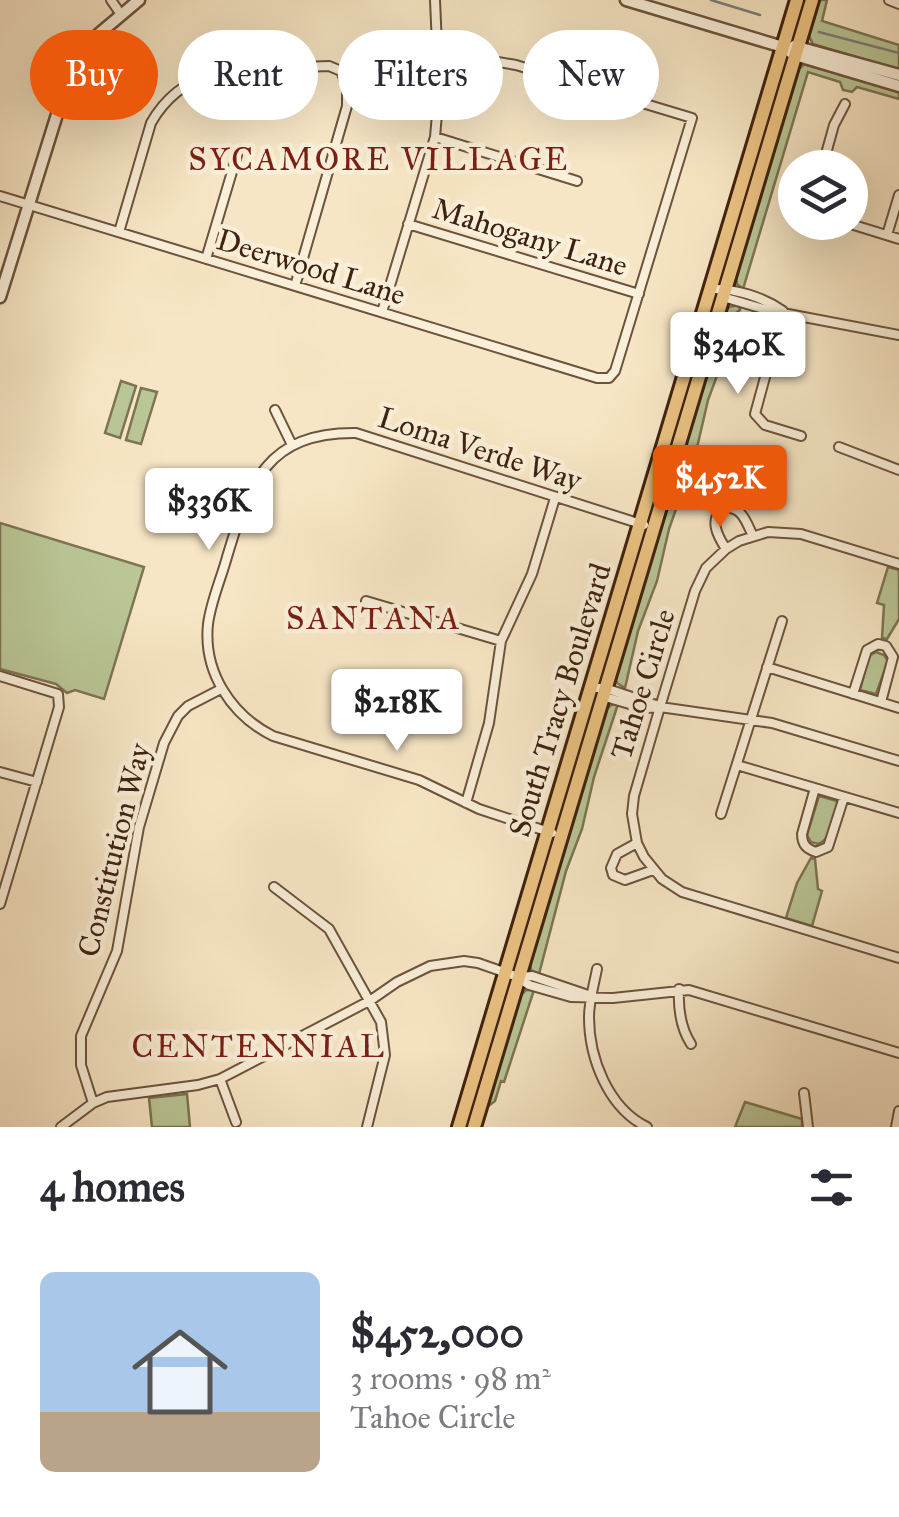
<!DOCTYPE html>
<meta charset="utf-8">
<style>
body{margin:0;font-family:"IM FELL Great Primer",serif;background:#f2f2f3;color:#2b2b33;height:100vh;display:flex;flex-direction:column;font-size:38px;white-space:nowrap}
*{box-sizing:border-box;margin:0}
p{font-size:32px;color:#7c7c81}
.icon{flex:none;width:55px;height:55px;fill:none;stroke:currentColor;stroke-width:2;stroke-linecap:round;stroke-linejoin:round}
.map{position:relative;height:1127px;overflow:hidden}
.side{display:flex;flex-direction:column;background:#fff;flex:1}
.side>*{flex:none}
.guide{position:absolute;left:30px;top:30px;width:840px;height:90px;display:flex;gap:20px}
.fabs{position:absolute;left:778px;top:150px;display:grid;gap:20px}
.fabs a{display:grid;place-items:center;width:90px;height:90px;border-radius:50%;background:#fff;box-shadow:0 10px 40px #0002;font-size:50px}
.price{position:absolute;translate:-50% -85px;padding:0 22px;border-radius:10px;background:#fff;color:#222;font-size:32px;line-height:65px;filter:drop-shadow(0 2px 5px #0008)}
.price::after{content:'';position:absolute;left:50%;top:60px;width:30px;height:22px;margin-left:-15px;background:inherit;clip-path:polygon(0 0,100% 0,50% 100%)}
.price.on{background:#ea580c;color:#fff}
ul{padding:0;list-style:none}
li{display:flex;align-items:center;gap:30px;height:250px;padding:0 40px}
li span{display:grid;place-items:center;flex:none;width:280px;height:200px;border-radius:15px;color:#555}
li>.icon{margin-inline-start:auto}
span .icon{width:120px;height:120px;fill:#fffc;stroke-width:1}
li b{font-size:42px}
h2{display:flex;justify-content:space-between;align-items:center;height:120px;padding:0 40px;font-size:42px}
.tag{padding:0 35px;border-radius:45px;background:#fff;box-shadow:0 10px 40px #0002;font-size:35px;line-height:90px}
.tag.on{background:#ea580c;color:#fff}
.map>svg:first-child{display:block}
.green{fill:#bac696;stroke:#7c7453;stroke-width:2.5}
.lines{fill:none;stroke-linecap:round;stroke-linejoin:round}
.stream{stroke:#7b7e7a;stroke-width:2.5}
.minor-casing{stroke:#6c533d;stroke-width:12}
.tertiary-casing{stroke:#6c533d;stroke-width:15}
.primary-casing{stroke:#3e2210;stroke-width:18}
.minor{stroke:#faefd9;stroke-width:8}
.tertiary{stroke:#faefd9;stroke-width:10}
.primary{stroke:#ecc382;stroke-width:12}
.labels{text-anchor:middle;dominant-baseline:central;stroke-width:9;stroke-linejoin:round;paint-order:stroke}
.street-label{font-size:30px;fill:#3e2210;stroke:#faefd9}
.neighbourhood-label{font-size:32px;letter-spacing:2.5px;fill:#7a1f14;stroke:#faefd9}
</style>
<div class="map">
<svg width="899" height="1127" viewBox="0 0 899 1127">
<rect width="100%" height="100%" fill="#f7e6c5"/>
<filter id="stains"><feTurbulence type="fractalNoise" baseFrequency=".002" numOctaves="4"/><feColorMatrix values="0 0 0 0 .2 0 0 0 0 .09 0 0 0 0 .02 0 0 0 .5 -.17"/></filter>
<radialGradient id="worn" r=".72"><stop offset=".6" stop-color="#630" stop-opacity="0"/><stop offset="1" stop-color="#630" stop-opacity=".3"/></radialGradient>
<!-- green -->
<path class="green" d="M819 0H827L822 21 899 45V70L813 44 809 36Z
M804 64 899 91V99L857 87 852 92 843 90 840 82 808 72 743 289 737 284 736 277 798 70Z
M739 305 740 310 736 313 725 354 708 400 696 452 669 529 657 581 638 631 625 688 617 683 615 678 725 314 729 307Z
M121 381 136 386 120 438 105 433Z
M141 388 157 392 141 444 126 440Z
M0 523 144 567 104 699 75 690 67 693 56 684 0 669Z
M888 567 899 570V619L887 639 882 638 884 605 877 603Z
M876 652 884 655 888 661 876 694 860 690 869 656Z
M618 704 594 777 582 829 566 871 539 974 531 970 530 963 605 711 611 705Z
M819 796 837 801C837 815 832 839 818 844L811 842 807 835Z
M811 858 815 859 818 889 822 891 812 926 786 918 797 883Z
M526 990H534L504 1082 501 1081 495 1101 487 1107 519 997Z
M187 1094 190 1127H152L149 1098Z
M745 1102 802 1119V1127H735Z"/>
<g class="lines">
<!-- stream -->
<path class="stream" d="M711 0 760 15
M819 32 899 53"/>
<!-- minor casing -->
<g class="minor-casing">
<path id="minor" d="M111 0 120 13
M889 0 899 4
M435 137 577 181
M822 168 834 125 845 104
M0 196 597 378H609L615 371 692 118 516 65 481 59 438 61
M844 222 899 239
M408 224 639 294
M119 232 151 123C189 55 263 69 329 66L341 71 347 86V106L295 286
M887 235 899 195
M206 259 237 155
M710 289C735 288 763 297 783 311
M723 297 767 310 899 335
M783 311 755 414 765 425 801 436
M382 312 435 137 439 91 435 0
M275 410 292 445
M839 447 899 470
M171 482 243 503
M726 549C717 535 709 520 723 508 741 505 746 521 752 534
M899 564 801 534 768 532 739 541 726 549 706 568 695 591 660 707 634 796 632 814 637 843 644 857 662 879 682 892 899 958
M366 601 501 641
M767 667 899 708
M0 676 58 694 59 707 0 904
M590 688H605L656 705
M853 694 867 650 878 644 886 646 893 657 881 702
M602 696 643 708 660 707 772 723 899 761
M737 765 899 813
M0 772 37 782
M815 788 802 834C802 845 807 849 816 852L828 847 844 797
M466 803 489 723 501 641 532 574 555 498
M721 814 782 621
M552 833 479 809 419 780 273 736C231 715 203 672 208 624 211 601 221 579 227 557 249 483 267 432 356 433L644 525
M637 843 617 854 611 868 613 875 625 880 653 870
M274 887 329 929 381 1022 385 1055 367 1127
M597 969C594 985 589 1001 589 1017 589 1058 608 1108 647 1127
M520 977 532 976 588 995
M679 989C678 1009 680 1027 691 1044
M220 1079 236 1122
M804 1093 808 1127
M93 1103 81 1065V1036L117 951 139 827 164 743 178 716 188 706 221 689
M61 1127 93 1103 107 1097 198 1085 220 1079 371 1000 397 982 430 966 464 961 478 963 518 977 529 985 571 997 613 998 689 990 899 1053
M896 1127 899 1111"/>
</g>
<!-- tertiary casing -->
<g class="tertiary-casing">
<path id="tertiary" d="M626 0 783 47 795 55 899 86
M794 46 899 75
M0 297 69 76 94 38 139 0"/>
</g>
<!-- primary casing -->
<g class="primary-casing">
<path id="primary" d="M459 1127 797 0
M474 1127 812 0"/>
</g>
<!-- minor -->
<use href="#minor" class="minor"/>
<!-- tertiary -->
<use href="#tertiary" class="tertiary"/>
<!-- primary -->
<use href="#primary" class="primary"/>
</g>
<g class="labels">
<!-- street labels -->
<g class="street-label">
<text transform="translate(530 237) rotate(17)">Mahogany Lane</text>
<text transform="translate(311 267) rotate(17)">Deerwood Lane</text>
<text transform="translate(480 449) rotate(18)">Loma Verde Way</text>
<text transform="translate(643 684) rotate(-73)">Tahoe Circle</text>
<text transform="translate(560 700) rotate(-73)">South Tracy Boulevard</text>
<text transform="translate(114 850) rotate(-76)">Constitution Way</text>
</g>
<!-- neighbourhood labels -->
<g class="neighbourhood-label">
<text x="379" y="159">SYCAMORE VILLAGE</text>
<text x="374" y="618">SANTANA</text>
<text x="259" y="1046">CENTENNIAL</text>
</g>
</g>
<rect width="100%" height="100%" filter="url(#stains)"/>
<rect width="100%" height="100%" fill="url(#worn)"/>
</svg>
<div class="fabs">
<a><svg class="icon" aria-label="layers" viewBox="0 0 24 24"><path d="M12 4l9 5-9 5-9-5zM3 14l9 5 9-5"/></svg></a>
</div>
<b class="price" style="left:738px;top:397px">$340K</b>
<b class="price on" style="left:720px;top:530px">$452K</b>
<b class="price" style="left:209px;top:553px">$336K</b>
<b class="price" style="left:397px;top:754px">$218K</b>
<div class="guide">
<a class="tag on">Buy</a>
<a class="tag">Rent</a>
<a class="tag">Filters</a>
<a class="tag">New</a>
</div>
</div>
<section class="side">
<h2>4 homes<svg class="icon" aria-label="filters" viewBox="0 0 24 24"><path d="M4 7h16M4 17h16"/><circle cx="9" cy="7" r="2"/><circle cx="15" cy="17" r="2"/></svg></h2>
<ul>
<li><span style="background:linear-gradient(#a9c7e8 70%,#b9a48a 0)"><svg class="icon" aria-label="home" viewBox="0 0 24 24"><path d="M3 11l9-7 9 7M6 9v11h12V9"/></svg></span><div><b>$452,000</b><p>3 rooms · 98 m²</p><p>Tahoe Circle</p></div></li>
</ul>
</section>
